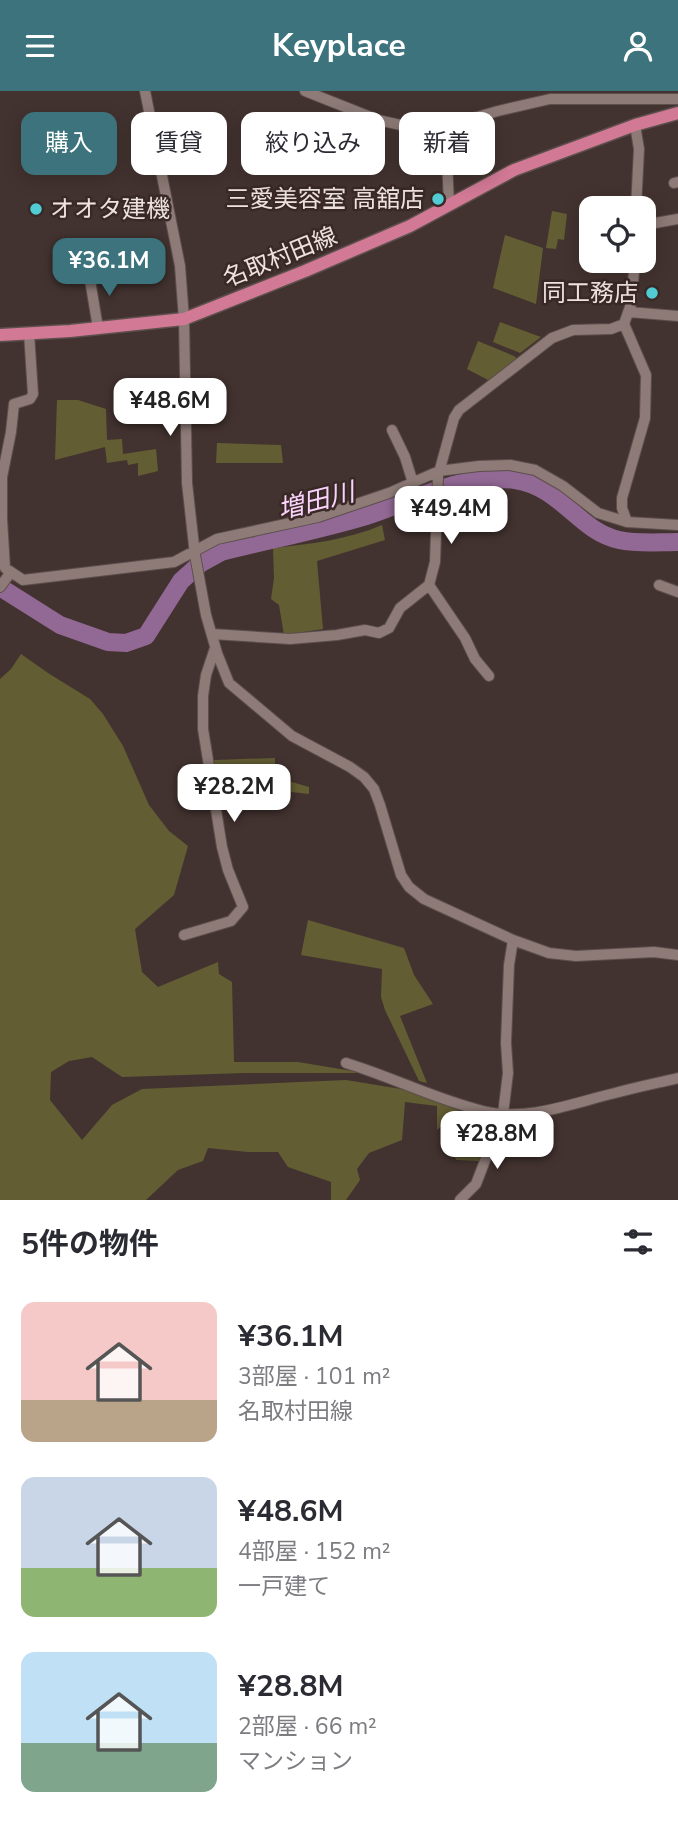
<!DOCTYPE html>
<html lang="ja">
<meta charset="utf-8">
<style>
body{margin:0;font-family:"Nunito Sans","Noto Sans JP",sans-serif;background:#f2f2f3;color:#2b2b33;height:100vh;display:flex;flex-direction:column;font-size:26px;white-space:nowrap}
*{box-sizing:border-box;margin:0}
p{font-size:23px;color:#7c7c81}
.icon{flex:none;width:38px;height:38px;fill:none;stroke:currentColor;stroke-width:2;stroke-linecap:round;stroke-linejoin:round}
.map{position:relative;height:1109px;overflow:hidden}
.panel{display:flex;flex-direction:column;background:#fff;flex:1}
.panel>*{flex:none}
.top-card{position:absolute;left:21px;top:21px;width:637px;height:63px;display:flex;gap:14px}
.fabs{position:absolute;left:579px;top:105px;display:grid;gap:14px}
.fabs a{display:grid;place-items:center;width:77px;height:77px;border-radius:14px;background:#fff;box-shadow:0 4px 18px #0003;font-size:35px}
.price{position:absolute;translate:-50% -60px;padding:0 16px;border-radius:14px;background:#fff;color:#222;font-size:23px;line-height:46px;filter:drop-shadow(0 2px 4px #0008)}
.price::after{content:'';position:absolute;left:50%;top:42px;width:21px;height:16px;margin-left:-10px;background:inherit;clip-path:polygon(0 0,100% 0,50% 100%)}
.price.on{background:#3c737c;color:#fff}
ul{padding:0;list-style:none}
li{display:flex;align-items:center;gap:21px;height:175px;padding:0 21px}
li span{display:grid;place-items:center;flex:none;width:196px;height:140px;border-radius:14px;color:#555}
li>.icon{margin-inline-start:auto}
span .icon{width:84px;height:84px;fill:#fffc;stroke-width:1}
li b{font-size:30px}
h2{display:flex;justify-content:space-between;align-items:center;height:84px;padding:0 21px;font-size:30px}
.chip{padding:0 24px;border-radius:14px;background:#fff;box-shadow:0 4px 18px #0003;font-size:24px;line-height:63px}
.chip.on{background:#3c737c;color:#fff}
header{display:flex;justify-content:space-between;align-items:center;height:91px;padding:0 21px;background:#3c737c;color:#fff;font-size:32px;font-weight:700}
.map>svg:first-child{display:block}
.green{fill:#635d33}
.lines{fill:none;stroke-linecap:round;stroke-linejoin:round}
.river{stroke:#926895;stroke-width:18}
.minor-casing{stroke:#5c4f4c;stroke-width:12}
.major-casing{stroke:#5c4f4c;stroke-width:15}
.minor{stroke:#8e7b77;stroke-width:10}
.major{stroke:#d17995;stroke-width:12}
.poi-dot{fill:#51ccd5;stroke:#392926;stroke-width:2.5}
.labels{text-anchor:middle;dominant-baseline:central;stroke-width:5;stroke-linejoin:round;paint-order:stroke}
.poi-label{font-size:24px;fill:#ede2e0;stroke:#392926;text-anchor:end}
.street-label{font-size:24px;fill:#ede2e0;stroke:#392926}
.water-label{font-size:26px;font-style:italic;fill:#f9d3fb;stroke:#392926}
</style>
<header><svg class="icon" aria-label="menu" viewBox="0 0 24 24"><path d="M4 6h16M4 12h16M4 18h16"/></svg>Keyplace<svg class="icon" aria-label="person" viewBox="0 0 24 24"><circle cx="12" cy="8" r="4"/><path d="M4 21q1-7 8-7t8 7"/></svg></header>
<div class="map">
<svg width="678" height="1109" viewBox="0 0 678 1109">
<rect width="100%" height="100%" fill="#433330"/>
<!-- green -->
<path class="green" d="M552 120 567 123 564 149 558 148 556 158 546 157Z
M505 144 543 157 536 213 493 197Z
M500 231 541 246 520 262 493 251Z
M478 250 514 265 518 268 488 289 467 278Z
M57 309H78L106 318 107 349 122 348 123 363 156 358 158 380 138 385V372L128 374 127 369 107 372 105 356 55 369Z
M217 352 281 354 283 372H216Z
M382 434 385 449 317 470 323 538 284 544 279 514 271 508 274 487 273 457C310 453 347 449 382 434Z
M21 563 48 582 90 608 103 623 123 655 149 714 169 740 188 755 174 804 135 838 142 881 158 896 218 871 219 883 232 891 234 971H298L364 982H245L122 986 92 966 69 970 51 981 50 1009 82 1049 112 1014 142 998 346 989 407 999 459 1019 437 1039V1015L405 1011 402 1049 369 1062 357 1078 360 1089 346 1109H331V1091L288 1076 278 1061H248L208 1057 203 1070 178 1079 146 1109H0V588L11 578Z
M275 667V686L309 696V703L291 701 290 713H282V697L255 690 217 688 214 669Z
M308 829 404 857 414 884 433 913 400 925 427 992 419 990 385 919 381 906 382 878 301 864Z
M471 1022 490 1027 495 1034 479 1070 456 1069 448 1045Z"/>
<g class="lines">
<!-- river -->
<path class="river" d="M0 496 60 534 108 551 126 552 146 545 181 490 201 472 221 461C269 449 319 439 366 425 416 409 461 382 515 389 562 396 578 440 619 449 638 453 659 451 678 451"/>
<!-- minor casing -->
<g class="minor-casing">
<path id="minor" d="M145 0 180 175 184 228 187 392 195 464 206 524 217 562 229 592 292 645 350 676 364 686 374 698 380 714 401 784 409 796 424 808 513 849 549 862 576 865 654 861 678 864
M305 0 378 29 428 40 498 20 550 8H678
M635 34 639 58 636 117
M444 37 446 44 449 114
M674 92 678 91
M644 134 678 128
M635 170 631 213 624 233 646 284 645 327 622 407V417L627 431 678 434
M89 183 98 237
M629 221 678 225
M29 242 33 303 30 308 14 313 11 341 2 386V428L5 477 23 489 174 471 217 448 318 426 389 402 439 380 479 375 510 374 535 379 563 395 598 422 627 431
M392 339 405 366 413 392
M429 494 465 547 475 568 489 585
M659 494 678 501
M0 496 11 481
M212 543 290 548 337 544 365 539 379 542 389 537 400 517 429 494 435 471 438 385 454 327 459 319 552 247 573 239 611 238 624 233
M184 844 231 830 243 816 228 779 222 756 203 638V605L206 584 215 557
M346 972C392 986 437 1009 483 1020 527 1031 573 1012 615 1002 636 996 657 992 678 987
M460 1109 476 1093 503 1023 508 982 506 952 509 874 513 849"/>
</g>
<!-- major casing -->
<g class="major-casing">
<path id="major" d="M0 244 70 240 184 228 305 180 410 135 514 79 635 34 678 22"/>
</g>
<!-- minor -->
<use href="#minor" class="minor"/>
<!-- major -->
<use href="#major" class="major"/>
</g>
<!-- markers -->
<g class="poi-dot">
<circle cx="438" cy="108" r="7"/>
<circle cx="36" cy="118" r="7"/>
<circle cx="652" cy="202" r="7"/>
</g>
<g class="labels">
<!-- poi labels -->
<g class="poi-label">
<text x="424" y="108">三愛美容室 高舘店</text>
<text x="50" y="118" text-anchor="start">オオタ建機</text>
<text x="638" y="202">同工務店</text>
</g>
<!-- street labels -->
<g class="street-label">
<text transform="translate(280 166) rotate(-22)">名取村田線</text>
</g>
<!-- water labels -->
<g class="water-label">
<text transform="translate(316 410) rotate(-14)">増田川</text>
</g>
</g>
</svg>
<div class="fabs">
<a><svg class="icon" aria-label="locate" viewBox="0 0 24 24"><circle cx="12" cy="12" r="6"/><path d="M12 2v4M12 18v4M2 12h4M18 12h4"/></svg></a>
</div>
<b class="price on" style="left:109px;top:207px">¥36.1M</b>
<b class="price" style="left:170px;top:347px">¥48.6M</b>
<b class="price" style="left:451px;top:455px">¥49.4M</b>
<b class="price" style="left:234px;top:733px">¥28.2M</b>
<b class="price" style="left:497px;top:1080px">¥28.8M</b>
<div class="top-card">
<a class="chip on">購入</a>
<a class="chip">賃貸</a>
<a class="chip">絞り込み</a>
<a class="chip">新着</a>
</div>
</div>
<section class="panel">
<h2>5件の物件<svg class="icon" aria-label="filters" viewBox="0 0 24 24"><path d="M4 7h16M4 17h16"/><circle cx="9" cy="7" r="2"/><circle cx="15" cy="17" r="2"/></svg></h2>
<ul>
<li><span style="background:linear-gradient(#f6c9c9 70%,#b9a48a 0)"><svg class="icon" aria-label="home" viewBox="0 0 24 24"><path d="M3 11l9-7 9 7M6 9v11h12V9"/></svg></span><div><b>¥36.1M</b><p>3部屋 · 101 m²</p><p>名取村田線</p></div></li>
<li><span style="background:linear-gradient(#c9d6e8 65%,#8fb573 0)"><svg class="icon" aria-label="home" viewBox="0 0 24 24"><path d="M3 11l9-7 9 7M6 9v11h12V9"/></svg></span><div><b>¥48.6M</b><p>4部屋 · 152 m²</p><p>一戸建て</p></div></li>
<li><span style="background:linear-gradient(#bfe0f5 65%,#7fa58c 0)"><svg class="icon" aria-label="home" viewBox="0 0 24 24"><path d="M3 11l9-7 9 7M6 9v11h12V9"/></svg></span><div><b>¥28.8M</b><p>2部屋 · 66 m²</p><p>マンション</p></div></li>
</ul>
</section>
